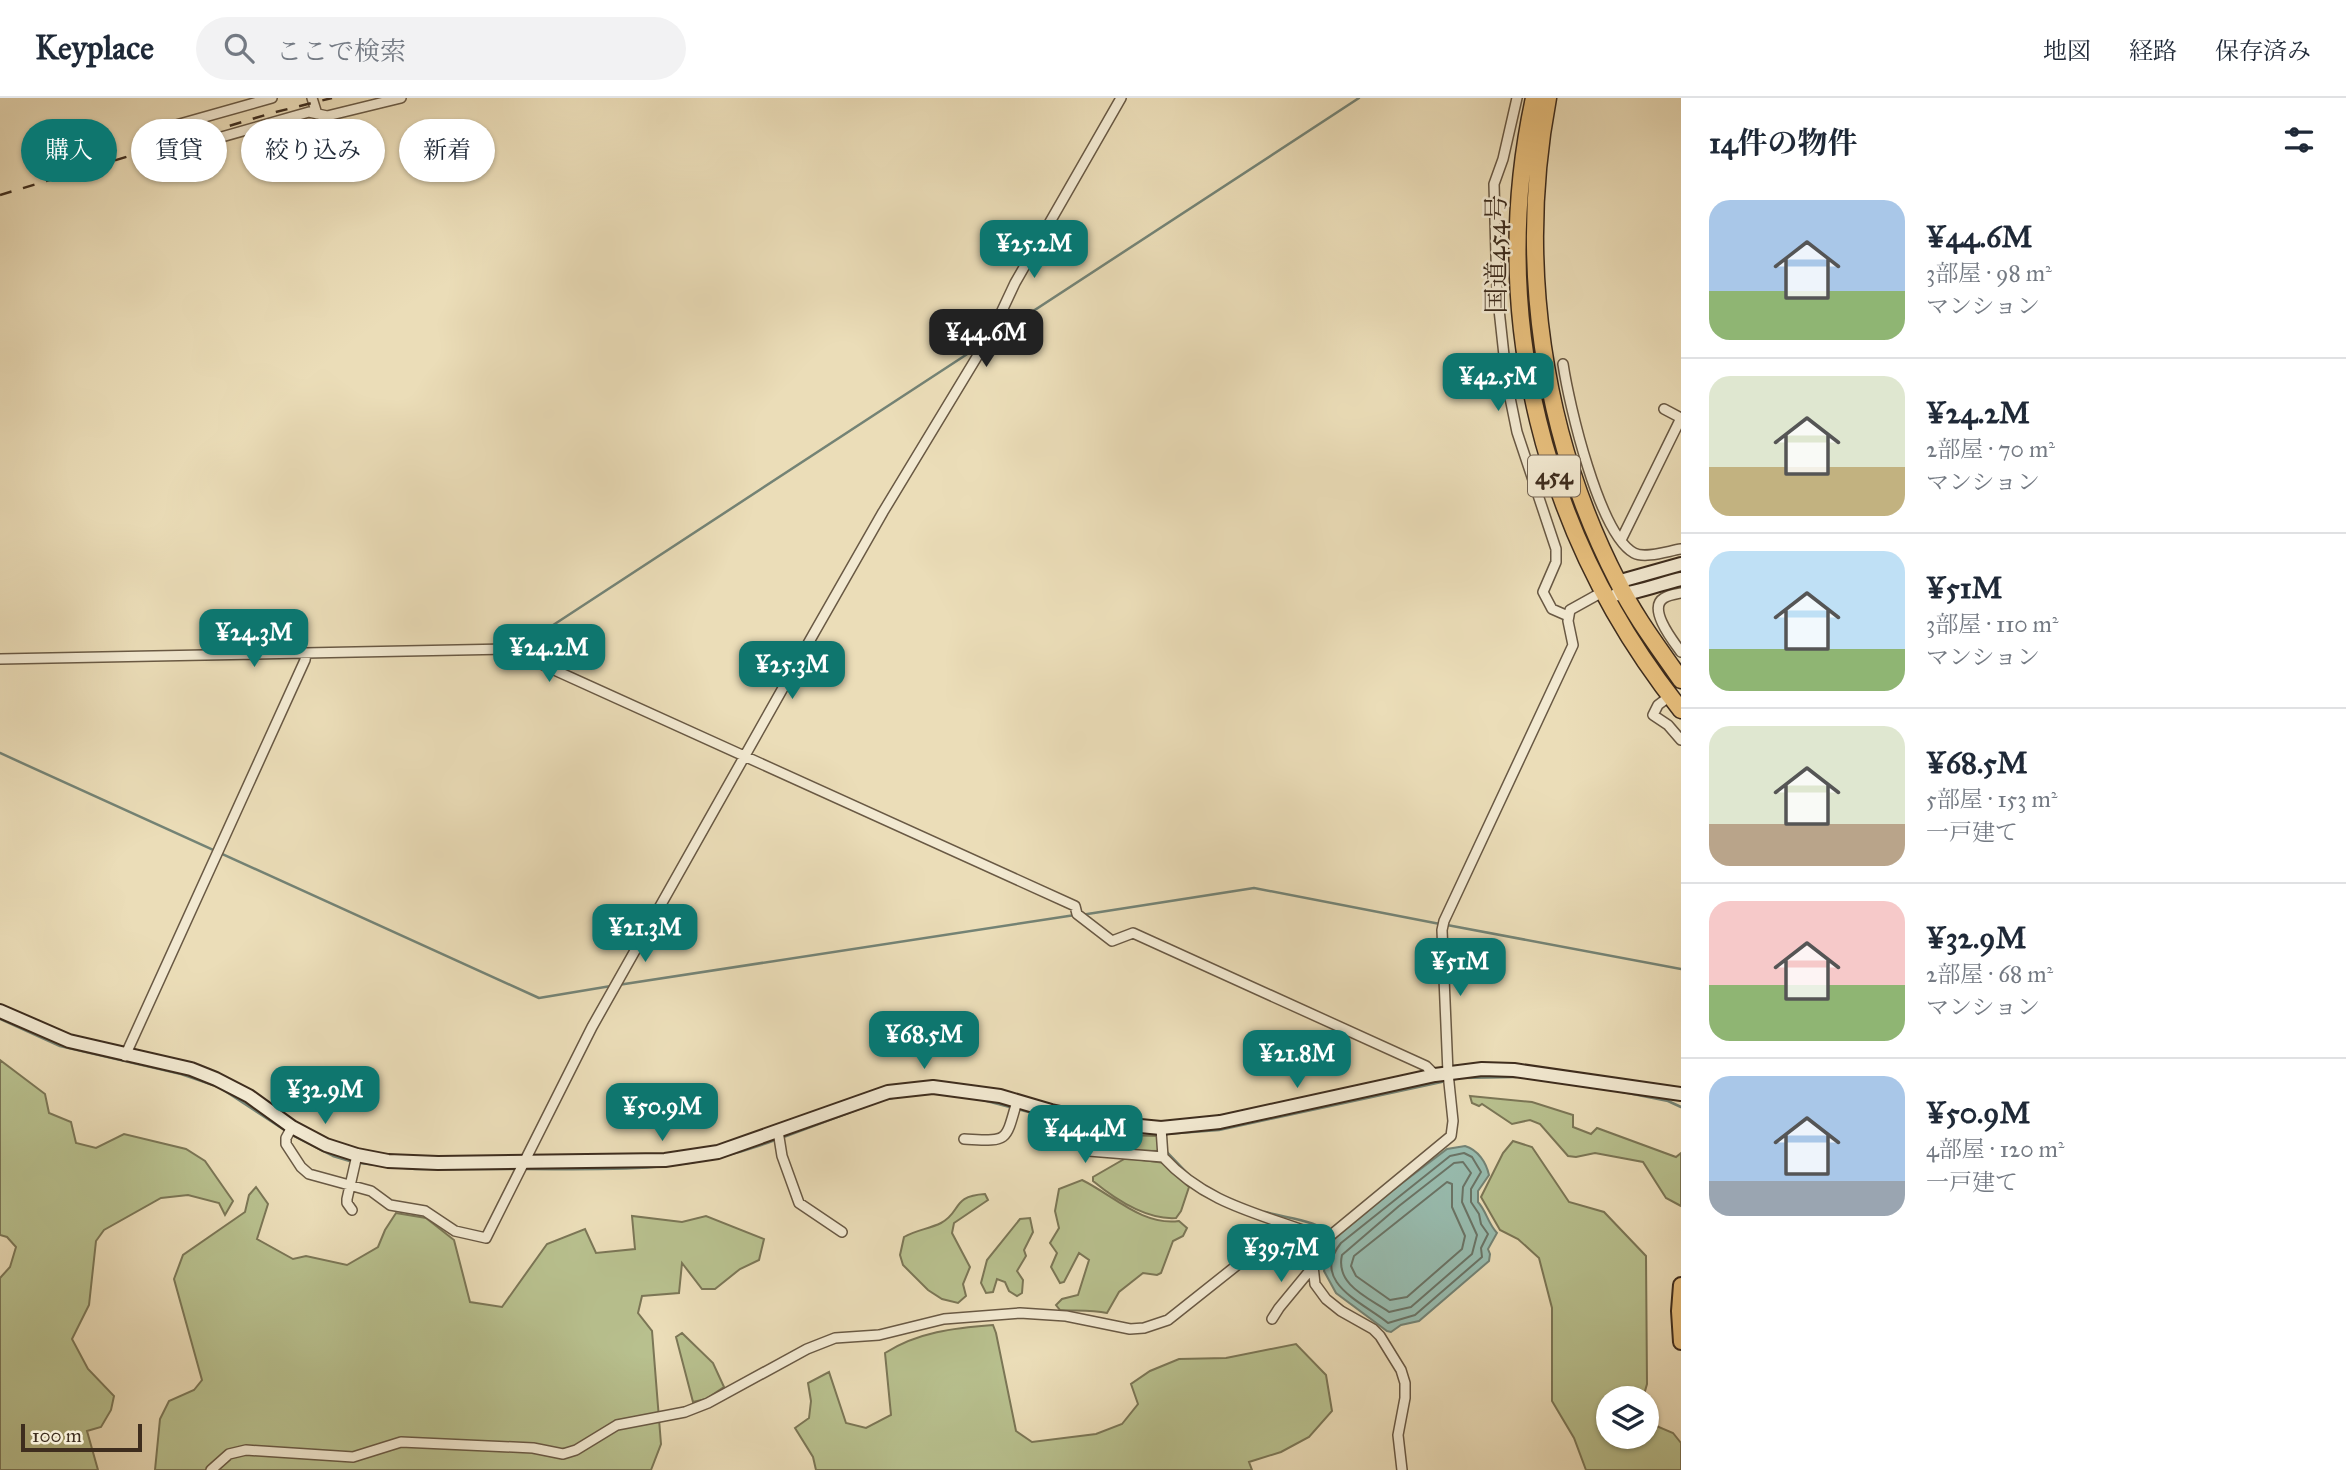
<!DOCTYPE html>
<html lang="ja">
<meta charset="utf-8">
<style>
body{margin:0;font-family:"IM FELL Great Primer","Noto Serif JP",serif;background:#f2f2f3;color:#1f2937;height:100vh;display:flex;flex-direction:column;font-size:26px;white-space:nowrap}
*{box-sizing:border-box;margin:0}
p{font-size:23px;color:#747a83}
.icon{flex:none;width:38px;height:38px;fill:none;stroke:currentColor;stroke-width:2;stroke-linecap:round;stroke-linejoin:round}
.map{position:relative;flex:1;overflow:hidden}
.side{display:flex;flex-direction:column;background:#fff;width:665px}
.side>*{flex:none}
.banner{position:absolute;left:21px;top:21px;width:665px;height:63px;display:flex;gap:14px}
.buttons{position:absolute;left:1596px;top:1288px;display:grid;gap:14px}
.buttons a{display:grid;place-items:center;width:63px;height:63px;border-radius:50%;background:#fff;box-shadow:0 2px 5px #0004;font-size:35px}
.scale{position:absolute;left:21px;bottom:18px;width:121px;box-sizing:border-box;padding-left:7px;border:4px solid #3e2d1e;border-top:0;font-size:19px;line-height:24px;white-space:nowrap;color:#3e2d1e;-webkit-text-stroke:5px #f2e9d1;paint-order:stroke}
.price{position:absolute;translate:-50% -60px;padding:0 16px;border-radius:14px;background:#0f766e;color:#fff;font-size:23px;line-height:46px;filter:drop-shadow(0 2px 4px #0008)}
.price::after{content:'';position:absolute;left:50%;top:42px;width:21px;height:16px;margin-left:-10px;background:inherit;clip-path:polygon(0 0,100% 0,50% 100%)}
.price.on{background:#222;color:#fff}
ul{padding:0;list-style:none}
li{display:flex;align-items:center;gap:21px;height:175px;padding:0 28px}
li+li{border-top:2px solid #e0e1e3}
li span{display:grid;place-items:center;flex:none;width:196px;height:140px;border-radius:21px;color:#555}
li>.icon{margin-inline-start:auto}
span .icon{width:84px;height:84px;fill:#fffc;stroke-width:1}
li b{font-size:30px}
h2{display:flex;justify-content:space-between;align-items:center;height:84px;padding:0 28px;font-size:30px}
.chip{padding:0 24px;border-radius:32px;background:#fff;box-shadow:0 2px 5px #0004;font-size:24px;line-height:63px}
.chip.on{background:#0f766e;color:#fff}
header{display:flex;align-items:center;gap:42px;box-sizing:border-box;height:98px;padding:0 35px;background:#fff;border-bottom:2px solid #e0e1e3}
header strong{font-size:33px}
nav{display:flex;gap:38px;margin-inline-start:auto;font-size:24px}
.search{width:490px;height:63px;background:#f2f2f3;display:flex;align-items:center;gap:18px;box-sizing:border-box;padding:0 24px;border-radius:38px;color:#747a83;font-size:26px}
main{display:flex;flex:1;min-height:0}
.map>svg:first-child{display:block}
.green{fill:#b8c08e;stroke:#7b7656;stroke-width:2}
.water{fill:#98bcaf;stroke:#748375;stroke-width:2}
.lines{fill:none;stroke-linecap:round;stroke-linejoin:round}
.shore{stroke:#6b7466;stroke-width:2}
.stream{stroke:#748375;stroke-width:2.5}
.street-casing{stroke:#695944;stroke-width:12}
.secondary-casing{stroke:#3e2d1e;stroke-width:16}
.primary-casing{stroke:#3e2d1e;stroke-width:18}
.highway-casing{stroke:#3e2d1e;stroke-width:19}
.street{stroke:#f2e9d1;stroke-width:9}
.secondary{stroke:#f2e9d1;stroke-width:12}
.primary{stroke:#e6be7c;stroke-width:14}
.highway{stroke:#e6be7c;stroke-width:16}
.rail{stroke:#3e2d1e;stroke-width:2.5;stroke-dasharray:12 12;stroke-linecap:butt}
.labels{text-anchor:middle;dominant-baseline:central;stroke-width:5;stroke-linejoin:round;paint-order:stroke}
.shield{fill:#f2e9d1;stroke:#746554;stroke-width:2}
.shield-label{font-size:24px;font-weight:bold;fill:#3e2d1e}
.street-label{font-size:26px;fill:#3e2d1e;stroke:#f2e9d1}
</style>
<header>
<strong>Keyplace</strong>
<div class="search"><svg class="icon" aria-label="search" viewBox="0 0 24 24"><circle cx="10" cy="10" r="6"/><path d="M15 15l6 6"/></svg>ここで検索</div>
<nav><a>地図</a><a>経路</a><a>保存済み</a></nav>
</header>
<main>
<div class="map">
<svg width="1681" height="1372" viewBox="0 0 1681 1372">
<rect width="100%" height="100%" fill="#ebddb8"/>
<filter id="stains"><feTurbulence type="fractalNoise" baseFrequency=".00286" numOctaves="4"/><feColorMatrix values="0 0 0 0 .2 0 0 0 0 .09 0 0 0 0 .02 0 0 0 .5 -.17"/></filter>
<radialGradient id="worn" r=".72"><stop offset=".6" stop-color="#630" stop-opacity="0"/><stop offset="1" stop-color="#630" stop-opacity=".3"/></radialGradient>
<!-- green -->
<path class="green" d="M0 962 45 996 49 1015 71 1024 76 1045 96 1050 124 1036 186 1051 205 1063 233 1103 225 1117 219 1105 188 1097 161 1100 104 1132 96 1143 89 1207 72 1241 88 1271 114 1298 111 1312 101 1329 87 1333 98 1372H0V1180L10 1169 16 1149 7 1139 0 1137Z
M1470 998 1532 1004 1573 1017V1029L1591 1036 1597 1030 1676 1059 1681 1055V1108L1666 1100 1643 1064 1595 1055 1576 1059 1568 1058 1540 1026 1530 1022 1512 1026 1482 1006 1479 1008 1472 1005Z
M1095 1036 1157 1038 1159 1053 1096 1052 1091 1050Z
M1513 1043 1532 1049 1569 1104 1604 1114 1646 1158 1647 1286 1643 1300H1608V1339H1647V1314L1654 1327 1673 1335 1681 1345V1372H1586L1574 1340 1552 1303V1210L1539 1160 1518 1141 1500 1132 1481 1099 1503 1055Z
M1126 1060 1165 1065 1189 1089 1181 1113 1176 1120C1147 1122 1115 1101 1093 1083V1079Z
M1082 1082C1113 1097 1142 1128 1179 1123L1187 1130 1183 1138 1173 1143 1161 1175 1157 1177 1143 1175 1119 1194 1107 1215C1091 1212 1077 1213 1060 1212L1056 1207 1062 1201 1078 1197 1089 1162 1079 1155 1064 1184 1060 1185 1051 1169 1057 1155 1050 1145 1059 1130 1055 1113 1059 1091Z
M256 1089 268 1106 257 1141 293 1161 306 1158 347 1167 378 1149 385 1132 396 1115 426 1120 454 1142 470 1204 502 1209 547 1146 585 1131 596 1155 635 1151 632 1118 682 1124 706 1118 764 1141 759 1162 740 1171 715 1191H702L682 1165 679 1195 642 1198 638 1215 652 1233 661 1346 651 1372H155L160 1321 169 1303 194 1292 202 1282 174 1181 183 1157 245 1114 249 1097Z
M985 1096 988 1102 954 1125 952 1135 970 1169 963 1186 966 1198 958 1205 942 1201 928 1192 903 1167 900 1157 904 1139C916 1132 929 1131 941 1125 962 1114 951 1098 985 1096Z
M1030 1120 1033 1134 1024 1152 1026 1158 1017 1173 1023 1182 1022 1195 1017 1198 1009 1193 1005 1184 997 1181 993 1194 986 1195 981 1185 987 1162 1020 1121Z
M993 1227 996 1235 1016 1333 1032 1344 1096 1336 1122 1326 1138 1306 1131 1286 1150 1273 1179 1261 1226 1260 1296 1246 1326 1277 1332 1313 1309 1339 1281 1354 1249 1364 1252 1372H816L813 1359 795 1330 809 1320 811 1303 808 1285 829 1274 846 1325 866 1330 891 1317 885 1255C918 1234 954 1230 993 1227Z
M682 1235 713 1265 724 1289 706 1301 693 1304 676 1239Z"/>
<!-- water -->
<path class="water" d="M1465 1048C1478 1052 1486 1064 1489 1077L1478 1093V1104C1487 1114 1487 1124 1497 1135L1488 1151 1490 1156 1489 1163 1419 1223 1401 1227 1391 1234 1387 1233 1336 1195 1324 1173 1328 1150 1335 1140 1389 1095 1447 1051Z"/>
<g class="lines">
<!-- shore -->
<path class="shore" d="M1464 1055 1472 1059 1481 1074 1471 1091V1104L1479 1116 1481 1126 1488 1136 1481 1150 1482 1159 1415 1217 1388 1225C1364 1205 1309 1184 1341 1145L1450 1058Z
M1463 1064 1471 1075 1463 1089 1462 1104 1477 1137 1472 1156 1411 1209 1389 1214C1369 1200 1335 1187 1342 1157L1399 1108 1454 1065Z
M1447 1084 1452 1086V1109L1465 1138 1462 1151 1407 1199 1390 1202 1356 1178 1351 1168 1354 1158Z"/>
<!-- stream -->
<path class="stream" d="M992 240 1359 0
M515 552 978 249
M0 655 539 900 611 888
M1081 817 1254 790 1440 826
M1447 827 1681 871
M618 887 1075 817
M0 921 60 948 181 976 219 989 286 1033
M1613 992 1668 1003 1681 1009
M883 1002 897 999
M983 1002 1048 1019
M1058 1021 1097 1031 1158 1036
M1165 1036 1219 1032 1460 980 1516 979
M292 1037 333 1058 353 1064
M781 1040 864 1009
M1166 1053 1188 1076
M359 1065 415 1071H516
M523 1071C615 1071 687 1076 775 1042
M1265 1114C1289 1121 1317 1121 1335 1140"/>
<!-- street casing -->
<g class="street-casing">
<path id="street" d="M272 0 169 29 183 50 309 14 327 18 401 0
M312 0 317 16
M1517 0 1503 61 1494 86 1497 193 1507 285 1517 334 1556 451V464L1543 494 1552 511 1568 518
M1563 266C1569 306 1599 436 1634 455 1645 461 1668 453 1681 451
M1664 311 1681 320
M1621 442 1681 320
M1681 495C1676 496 1669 497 1664 500 1647 510 1673 543 1681 554
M0 561 508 551 1075 808 1077 816 1112 843 1133 835 1426 968 1435 977
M1670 598 1658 607 1653 617 1668 627 1681 642
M125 958 305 562 306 555
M1055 1014 1054 1023 1058 1032 1089 1053 1163 1059
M292 1029 286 1040V1046L301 1069 309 1076 371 1093 390 1107 425 1113 455 1133 486 1140 592 929 814 535 883 414 992 234 1015 185 1121 0
M1161 1030 1163 1059C1205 1105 1257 1115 1314 1136L1325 1142
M778 1033 782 1058 799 1105 842 1134
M964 1041C1008 1043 1005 1046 1017 1003
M352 1112 347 1105V1101L357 1057
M1312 1159 1315 1186 1326 1201 1341 1213 1373 1231 1380 1238 1401 1272 1405 1285V1300L1398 1337 1402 1372
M1272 1221 1279 1210 1312 1170
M211 1372 229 1356 246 1352 353 1359 401 1344 533 1350 563 1356 576 1352 617 1327 685 1314 708 1305 807 1251 835 1240 879 1237 944 1221 1020 1215 1066 1218 1130 1231 1144 1230 1168 1222 1241 1164C1266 1153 1295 1169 1310 1160 1316 1157 1321 1148 1325 1142L1451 1038 1453 1023 1448 975 1442 832 1444 823 1573 547 1568 523 1570 512 1606 492"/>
</g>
<!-- secondary casing -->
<g class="secondary-casing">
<path id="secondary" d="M1617 484 1681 466
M1617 496C1629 498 1666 484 1681 481
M0 913 69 943 191 971 216 981 249 998 292 1029 326 1047 357 1057 388 1063 438 1065 665 1062 718 1054 888 994 933 989 1000 998 1051 1013 1109 1025 1161 1030 1220 1024 1435 977 1482 971 1514 972 1681 996"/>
</g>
<!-- primary casing -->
<g class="primary-casing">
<path id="primary" d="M1681 1187 1679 1213 1681 1244"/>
</g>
<!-- highway casing -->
<g class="highway-casing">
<path id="highway" d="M1534 0C1487 217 1543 439 1681 612
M1548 0C1517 163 1542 337 1618 484 1635 519 1659 550 1681 582"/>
</g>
<!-- street -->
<use href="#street" class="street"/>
<!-- secondary -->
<use href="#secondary" class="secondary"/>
<!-- primary -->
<use href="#primary" class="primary"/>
<!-- highway -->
<use href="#highway" class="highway"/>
<!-- rail -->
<path class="rail" d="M0 97 272 15 332 0"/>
</g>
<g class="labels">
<!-- shield labels -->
<rect class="shield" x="1528" y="357.5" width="52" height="41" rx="5"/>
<g class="shield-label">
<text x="1554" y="378">454</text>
</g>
<!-- street labels -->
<g class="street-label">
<text transform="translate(1496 156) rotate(-90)">国道454号</text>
</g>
</g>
<rect width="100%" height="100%" filter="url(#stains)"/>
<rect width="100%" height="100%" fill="url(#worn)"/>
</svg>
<div class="buttons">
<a><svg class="icon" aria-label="layers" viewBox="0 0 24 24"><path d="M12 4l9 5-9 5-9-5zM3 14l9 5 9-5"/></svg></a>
</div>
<div class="scale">100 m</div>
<b class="price" style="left:1034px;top:182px">¥25.2M</b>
<b class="price on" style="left:986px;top:271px">¥44.6M</b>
<b class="price" style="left:1498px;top:315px">¥42.5M</b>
<b class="price" style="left:254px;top:571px">¥24.3M</b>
<b class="price" style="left:549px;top:586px">¥24.2M</b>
<b class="price" style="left:792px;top:603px">¥25.3M</b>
<b class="price" style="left:645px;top:866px">¥21.3M</b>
<b class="price" style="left:1460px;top:900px">¥51M</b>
<b class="price" style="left:924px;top:973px">¥68.5M</b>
<b class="price" style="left:1297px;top:992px">¥21.8M</b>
<b class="price" style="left:325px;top:1028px">¥32.9M</b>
<b class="price" style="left:662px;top:1045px">¥50.9M</b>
<b class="price" style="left:1085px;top:1067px">¥44.4M</b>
<b class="price" style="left:1281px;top:1186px">¥39.7M</b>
<div class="banner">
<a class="chip on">購入</a>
<a class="chip">賃貸</a>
<a class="chip">絞り込み</a>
<a class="chip">新着</a>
</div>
</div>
<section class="side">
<h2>14件の物件<svg class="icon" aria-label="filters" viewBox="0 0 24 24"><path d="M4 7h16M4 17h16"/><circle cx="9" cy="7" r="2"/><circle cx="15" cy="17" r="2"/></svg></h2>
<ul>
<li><span style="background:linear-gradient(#a9c7e8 65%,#8fb573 0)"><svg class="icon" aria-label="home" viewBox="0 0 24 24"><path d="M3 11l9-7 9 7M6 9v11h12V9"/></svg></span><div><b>¥44.6M</b><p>3部屋 · 98 m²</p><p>マンション</p></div></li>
<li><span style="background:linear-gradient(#dfe7d0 65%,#c2b280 0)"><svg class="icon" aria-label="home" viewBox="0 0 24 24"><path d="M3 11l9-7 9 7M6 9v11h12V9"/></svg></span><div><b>¥24.2M</b><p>2部屋 · 70 m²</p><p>マンション</p></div></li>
<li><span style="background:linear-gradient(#bfe0f5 70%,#8fb573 0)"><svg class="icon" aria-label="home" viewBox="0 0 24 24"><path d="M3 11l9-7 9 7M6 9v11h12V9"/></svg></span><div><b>¥51M</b><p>3部屋 · 110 m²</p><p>マンション</p></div></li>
<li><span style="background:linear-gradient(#dfe7d0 70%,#b9a48a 0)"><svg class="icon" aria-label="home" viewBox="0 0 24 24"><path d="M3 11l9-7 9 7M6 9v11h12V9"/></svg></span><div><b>¥68.5M</b><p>5部屋 · 153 m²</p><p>一戸建て</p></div></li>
<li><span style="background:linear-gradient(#f6c9c9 60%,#8fb573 0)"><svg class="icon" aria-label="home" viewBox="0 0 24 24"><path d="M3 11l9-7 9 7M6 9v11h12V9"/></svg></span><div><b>¥32.9M</b><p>2部屋 · 68 m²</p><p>マンション</p></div></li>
<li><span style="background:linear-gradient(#a9c7e8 75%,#9aa5b1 0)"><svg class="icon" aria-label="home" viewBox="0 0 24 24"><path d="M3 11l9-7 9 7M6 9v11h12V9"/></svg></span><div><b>¥50.9M</b><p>4部屋 · 120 m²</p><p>一戸建て</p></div></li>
</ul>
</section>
</main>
